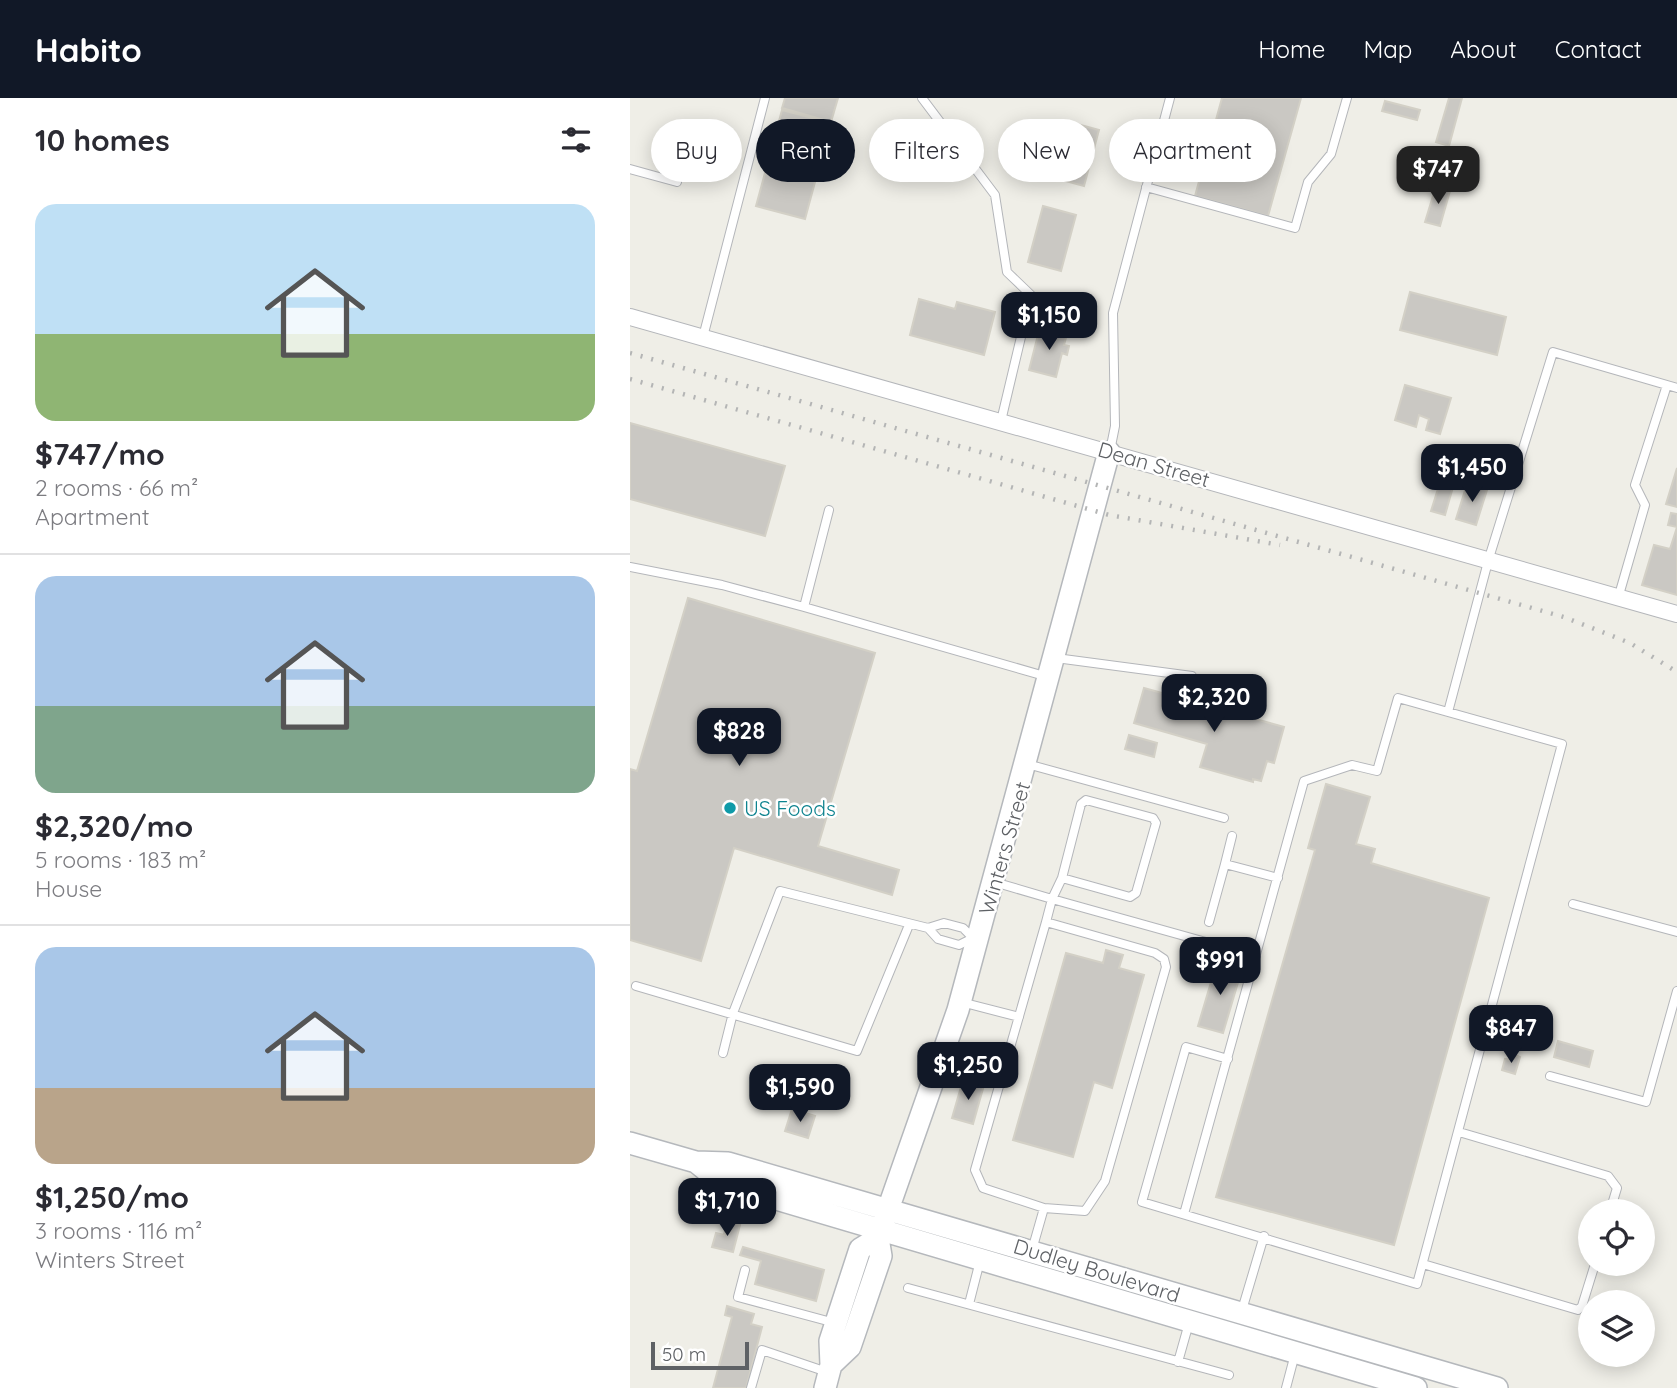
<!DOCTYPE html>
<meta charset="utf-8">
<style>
body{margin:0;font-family:Quicksand,sans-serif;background:#f2f2f3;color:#2b2b33;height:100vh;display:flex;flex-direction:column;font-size:26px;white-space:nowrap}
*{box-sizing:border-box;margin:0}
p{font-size:23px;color:#7c7c81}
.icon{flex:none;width:38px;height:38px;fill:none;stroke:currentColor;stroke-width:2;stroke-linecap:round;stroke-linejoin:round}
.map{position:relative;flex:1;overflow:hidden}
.sheet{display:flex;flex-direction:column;background:#fff;width:630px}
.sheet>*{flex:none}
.top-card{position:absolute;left:21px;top:21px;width:665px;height:63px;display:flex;gap:14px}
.tools{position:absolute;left:948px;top:1101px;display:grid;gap:14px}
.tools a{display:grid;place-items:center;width:77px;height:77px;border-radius:50%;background:#fff;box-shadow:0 4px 18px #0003;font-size:35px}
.scale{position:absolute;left:21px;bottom:18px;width:98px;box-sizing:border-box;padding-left:7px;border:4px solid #5e6165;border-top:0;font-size:19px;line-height:24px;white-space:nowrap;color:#5e6165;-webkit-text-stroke:5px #fff;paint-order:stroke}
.price{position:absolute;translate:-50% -60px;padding:0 16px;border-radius:14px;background:#111827;color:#fff;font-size:23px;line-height:46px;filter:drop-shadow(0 2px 4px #0008)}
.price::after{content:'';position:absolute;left:50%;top:42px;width:21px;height:16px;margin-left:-10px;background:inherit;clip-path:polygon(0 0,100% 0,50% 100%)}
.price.on{background:#222;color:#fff}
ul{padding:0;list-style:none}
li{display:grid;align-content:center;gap:14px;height:371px;padding:0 35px}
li+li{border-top:2px solid #e1e1e2}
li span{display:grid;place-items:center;height:217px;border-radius:21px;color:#555}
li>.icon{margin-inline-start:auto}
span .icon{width:126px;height:126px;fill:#fffc;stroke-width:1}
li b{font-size:30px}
h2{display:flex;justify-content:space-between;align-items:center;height:84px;padding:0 35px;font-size:30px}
.pill{padding:0 24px;border-radius:32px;background:#fff;box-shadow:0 4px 18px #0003;font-size:24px;line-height:63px}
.pill.on{background:#111827;color:#fff}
header{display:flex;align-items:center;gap:42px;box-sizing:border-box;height:98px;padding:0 35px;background:#111827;color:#fff}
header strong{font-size:33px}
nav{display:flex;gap:38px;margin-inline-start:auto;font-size:24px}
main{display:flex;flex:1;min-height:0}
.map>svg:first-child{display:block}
.building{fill:#cac8c3;stroke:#d3d0c6;stroke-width:2}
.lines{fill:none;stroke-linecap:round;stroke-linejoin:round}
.lane-casing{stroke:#b4b6ba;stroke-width:10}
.street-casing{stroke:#b4b6ba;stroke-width:18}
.secondary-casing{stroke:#b5b8bc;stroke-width:24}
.lane{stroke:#fff;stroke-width:8}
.street{stroke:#fff;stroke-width:16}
.secondary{stroke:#fff;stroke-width:21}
.rail{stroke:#b4b5b5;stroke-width:4.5;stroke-dasharray:2 9;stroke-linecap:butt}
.culture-dot{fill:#0f9aa8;stroke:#fff;stroke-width:2.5}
.labels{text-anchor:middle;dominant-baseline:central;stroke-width:5;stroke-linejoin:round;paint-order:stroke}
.street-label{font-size:21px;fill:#5e6165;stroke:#fff}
.culture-label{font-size:21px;fill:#0d838f;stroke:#fff;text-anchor:start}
</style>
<header>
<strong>Habito</strong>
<nav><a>Home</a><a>Map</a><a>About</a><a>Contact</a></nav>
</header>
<main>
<section class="sheet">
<h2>10 homes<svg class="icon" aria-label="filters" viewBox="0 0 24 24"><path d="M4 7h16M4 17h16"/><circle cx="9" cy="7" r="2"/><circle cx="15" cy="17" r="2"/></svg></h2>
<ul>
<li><span style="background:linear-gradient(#bfe0f5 60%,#8fb573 0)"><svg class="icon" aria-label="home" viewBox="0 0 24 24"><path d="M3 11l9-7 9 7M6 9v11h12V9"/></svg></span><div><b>$747/mo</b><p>2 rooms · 66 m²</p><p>Apartment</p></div></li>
<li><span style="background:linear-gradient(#a9c7e8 60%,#7fa58c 0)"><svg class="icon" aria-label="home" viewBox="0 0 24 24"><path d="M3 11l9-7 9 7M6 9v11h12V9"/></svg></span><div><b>$2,320/mo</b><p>5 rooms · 183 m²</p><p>House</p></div></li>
<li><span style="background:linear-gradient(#a9c7e8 65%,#b9a48a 0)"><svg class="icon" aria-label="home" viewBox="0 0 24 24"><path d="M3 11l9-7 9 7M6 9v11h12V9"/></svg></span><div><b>$1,250/mo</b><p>3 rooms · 116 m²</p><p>Winters Street</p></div></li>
</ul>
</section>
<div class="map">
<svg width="1047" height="1290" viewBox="0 0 1047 1290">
<rect width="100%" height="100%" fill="#efeee7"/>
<!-- building -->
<path class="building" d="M155 0H208L201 24 152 10Z
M592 0H671L638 118 565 98Z
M819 0H832L819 48 806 44Z
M755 3 790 12 787 22 752 13Z
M152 12 201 25 175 121 126 108Z
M436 23 469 32 454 88 421 79Z
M806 88 820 93 810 128 795 124Z
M413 108 446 117 431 173 398 164Z
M780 194 876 219 867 257 770 232Z
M289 201 325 211 327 204 365 214 354 257 280 237Z
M410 229 437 236 434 247 439 248 437 257 432 255 426 279 399 272Z
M775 287 821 300 810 336 796 332 799 321 789 317 786 329 765 322Z
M0 325 155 368 135 438 0 401Z
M1047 370V409L1036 406Z
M812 378 825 382 815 417 801 413Z
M837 386 857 392 846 427 826 421Z
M1041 415 1047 416V497L1012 487 1024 447 1040 451 1047 429 1038 427Z
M58 500 245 555 188 748 269 772 262 797 104 750 71 863 0 842V671L7 673Z
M514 590 654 629 644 665 637 663 631 683 623 681V684L570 669 577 646 504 625Z
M499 637 527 645 524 659 495 651Z
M696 686 740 699 726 746 745 751 741 765 859 800 764 1147 586 1099 685 752 678 750Z
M476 852 493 857 489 870 514 877 482 990 464 984 443 1059 383 1042 436 855 473 865Z
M587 864 612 871 593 935 568 928Z
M928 943 963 953 959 969 924 959Z
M883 956 890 959 885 976 872 972 875 961 881 962Z
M333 982 354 987 343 1026 322 1020Z
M162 1011 185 1018 178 1040 155 1033Z
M97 1123 110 1127 103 1154 82 1149 86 1135 94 1137Z
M113 1149 194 1172 186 1203 125 1186 131 1163 110 1157Z
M97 1208 124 1216 121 1226 132 1229 116 1290H83L102 1219 95 1217Z"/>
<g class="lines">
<!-- lane casing -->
<g class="lane-casing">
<path id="lane" d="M292 0 365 97 377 174 401 197 371 323
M0 71 47 84
M516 89 665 130 678 84 701 56 717 0
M73 239 135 0
M480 353 485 328 483 215 540 0
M199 412 174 509 418 579
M0 469 92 487 174 509
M989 497 1015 407 1005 387 1037 287
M426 560 562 578
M818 614 859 460 923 254 1047 290
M397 666 594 720
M595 766 602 738
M432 780 500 799 506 795 526 725 523 720 456 702 451 706 432 780 422 801 626 858
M364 784 422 801 416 824
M943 806 1047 834
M416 824 525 855 534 861 536 869 475 1083 455 1113 414 1110 353 1090 345 1072Z
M579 824 595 766 648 780
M298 830 308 841 329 847 341 841
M6 888 227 953 279 827
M331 904 389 919
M93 955 103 915 150 793 298 830 314 825 333 830 345 842
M920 978 1016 1004 1047 893
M829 1034 978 1078 987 1090 980 1113
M554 1116 674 683 722 667 747 673 768 600 932 646 787 1186 512 1104 556 949 598 961
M402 1152 414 1110
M793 1166 948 1212 952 1208 965 1166
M115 1172 108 1199 205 1225
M278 1190 599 1277
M339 1206 350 1163
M612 1212 634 1138
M548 1264 559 1225
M121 1290 132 1252 197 1274
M656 1290 665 1256"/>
</g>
<!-- street casing -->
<g class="street-casing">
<path id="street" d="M0 219 1047 516"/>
</g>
<!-- secondary casing -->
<g class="secondary-casing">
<path id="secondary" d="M0 1045 66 1064 92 1085 786 1290
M66 1064 98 1065 867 1290
M201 1267 220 1249 251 1158 248 1140 328 912 479 354
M195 1290 201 1267 200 1243 230 1151 248 1140"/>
</g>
<!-- lane -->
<use href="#lane" class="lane"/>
<!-- street -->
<use href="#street" class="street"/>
<!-- secondary -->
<use href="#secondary" class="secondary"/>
<!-- rail -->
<path class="rail" d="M0 255 934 519 1000 545 1047 574
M0 281 479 417 650 447"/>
</g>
<!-- markers -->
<circle class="culture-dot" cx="100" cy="710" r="7"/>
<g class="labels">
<!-- street labels -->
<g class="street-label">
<text transform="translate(524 366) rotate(16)">Dean Street</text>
<text transform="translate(374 750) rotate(-74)">Winters Street</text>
<text transform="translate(467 1172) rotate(17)">Dudley Boulevard</text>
</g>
<!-- culture labels -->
<g class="culture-label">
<text x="114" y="710">US Foods</text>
</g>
</g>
</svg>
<div class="tools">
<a><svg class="icon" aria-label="locate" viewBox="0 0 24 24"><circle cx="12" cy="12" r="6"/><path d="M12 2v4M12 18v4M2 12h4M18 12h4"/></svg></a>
<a><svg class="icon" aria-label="layers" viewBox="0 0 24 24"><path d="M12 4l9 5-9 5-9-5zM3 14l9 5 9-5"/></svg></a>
</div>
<div class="scale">50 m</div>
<b class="price on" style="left:808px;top:108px">$747</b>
<b class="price" style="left:419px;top:254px">$1,150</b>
<b class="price" style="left:842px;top:406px">$1,450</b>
<b class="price" style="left:584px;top:636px">$2,320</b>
<b class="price" style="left:109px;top:670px">$828</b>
<b class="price" style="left:590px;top:899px">$991</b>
<b class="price" style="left:881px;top:967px">$847</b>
<b class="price" style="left:338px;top:1004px">$1,250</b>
<b class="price" style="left:170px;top:1026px">$1,590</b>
<b class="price" style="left:97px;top:1140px">$1,710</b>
<div class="top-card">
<a class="pill">Buy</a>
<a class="pill on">Rent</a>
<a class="pill">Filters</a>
<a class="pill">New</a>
<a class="pill">Apartment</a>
</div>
</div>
</main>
